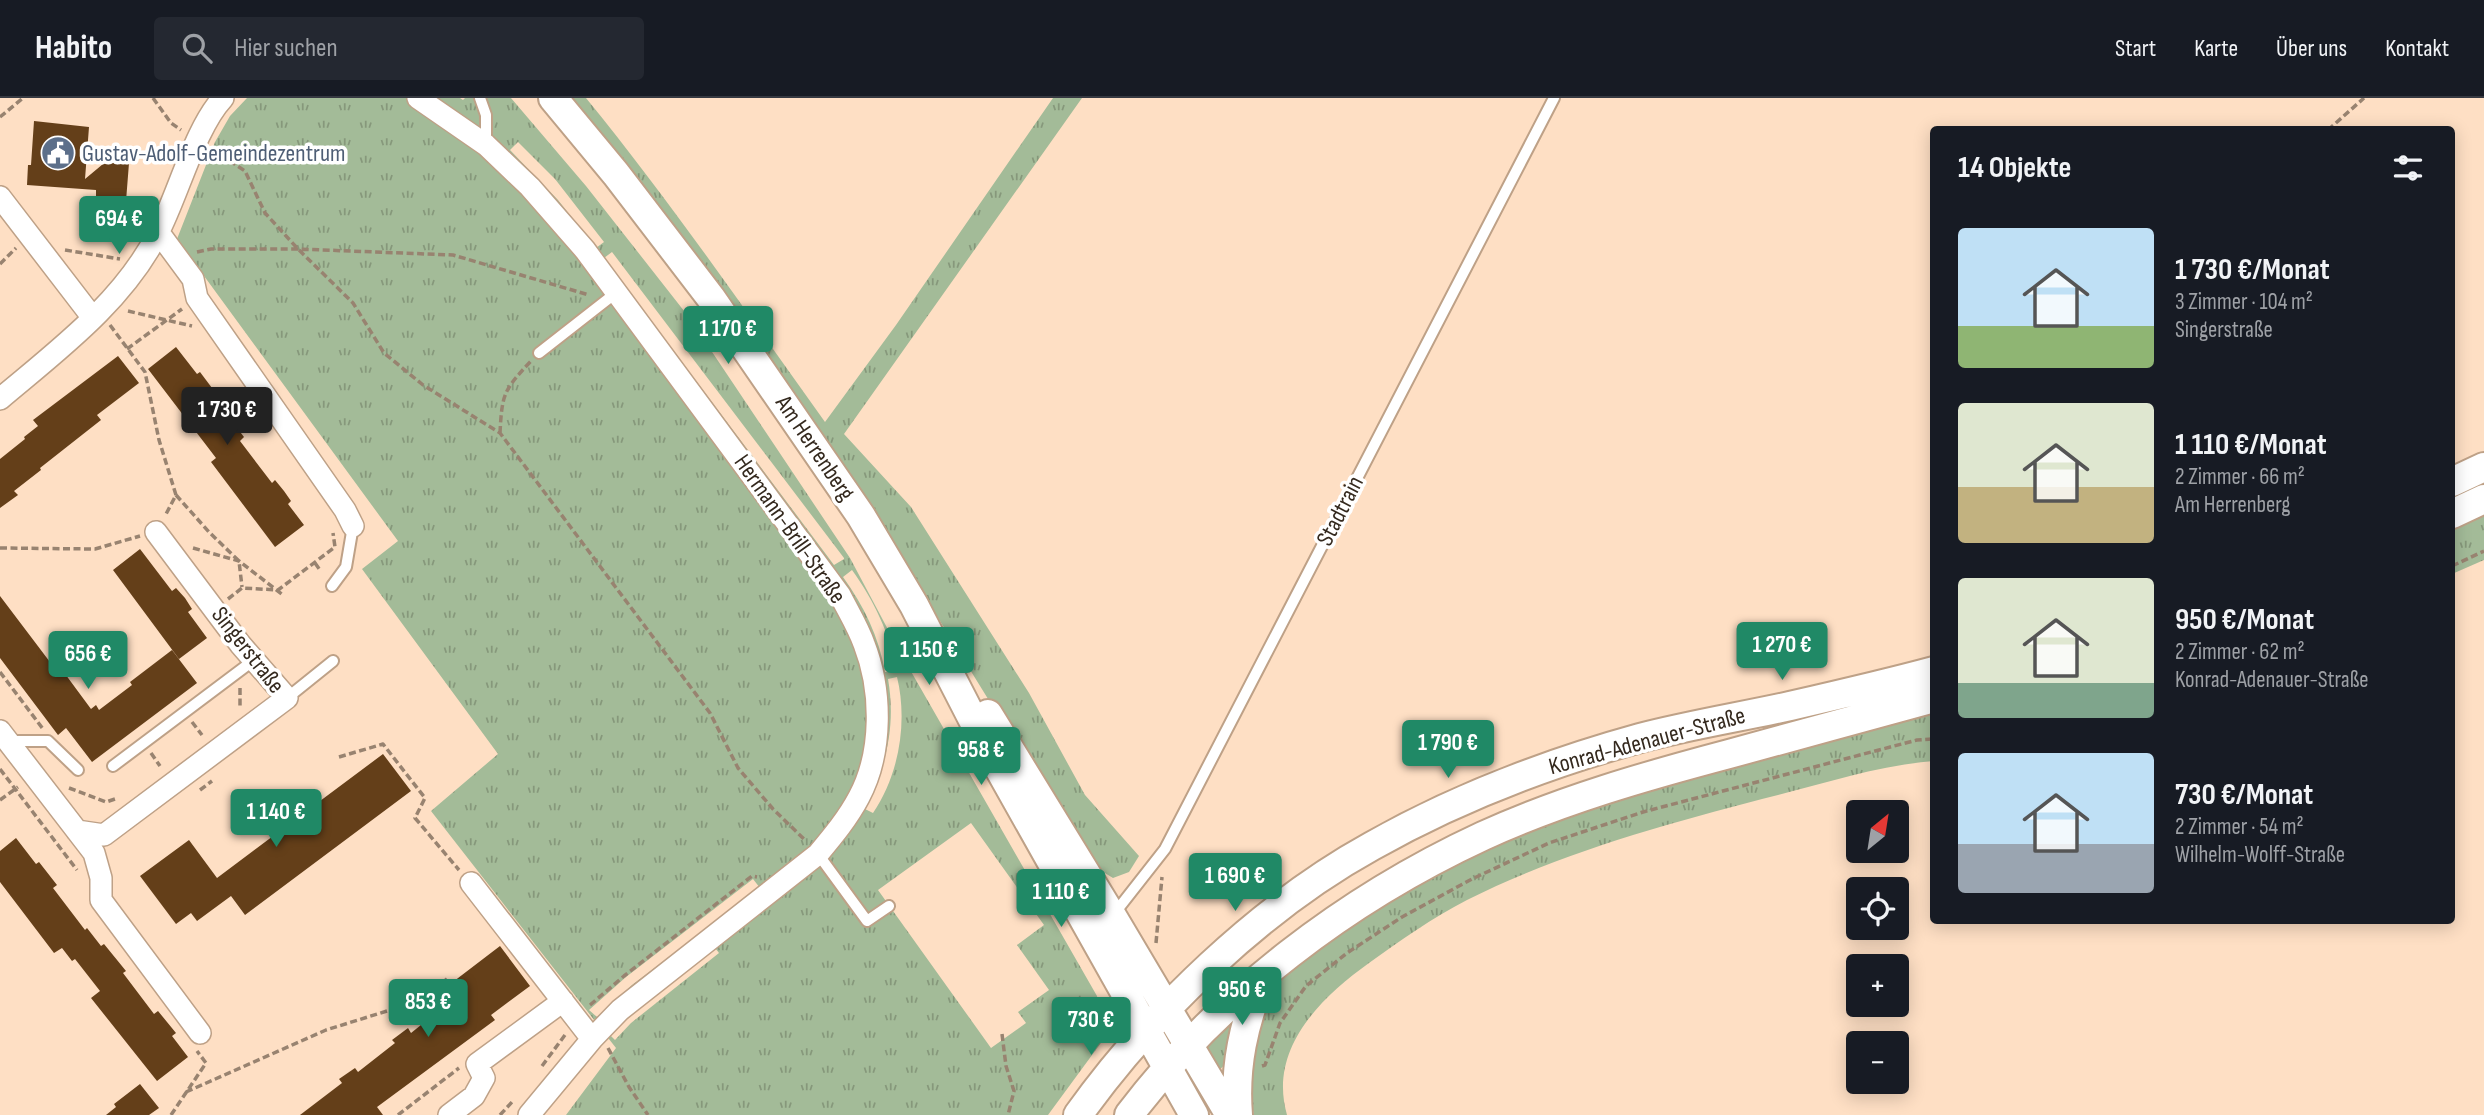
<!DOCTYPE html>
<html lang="de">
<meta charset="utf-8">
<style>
body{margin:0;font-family:"Sofia Sans Condensed",sans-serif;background:#242831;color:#f1f3f6;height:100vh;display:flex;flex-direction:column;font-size:26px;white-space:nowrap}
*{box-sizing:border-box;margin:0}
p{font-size:23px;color:#9ea1a6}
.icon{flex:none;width:38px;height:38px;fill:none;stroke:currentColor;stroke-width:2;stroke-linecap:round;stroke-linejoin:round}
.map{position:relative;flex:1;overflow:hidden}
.details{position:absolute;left:1930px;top:28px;width:525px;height:798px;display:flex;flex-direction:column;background:#171b24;border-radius:7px;box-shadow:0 4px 18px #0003}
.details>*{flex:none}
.needle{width:46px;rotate:30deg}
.fabs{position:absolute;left:1846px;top:702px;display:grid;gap:14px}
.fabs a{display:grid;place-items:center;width:63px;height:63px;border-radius:7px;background:#171b24;box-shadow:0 4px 18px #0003;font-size:35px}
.price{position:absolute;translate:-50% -60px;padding:0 16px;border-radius:7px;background:#208966;color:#fff;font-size:23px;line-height:46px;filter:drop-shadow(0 2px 4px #0008)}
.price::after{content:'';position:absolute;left:50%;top:42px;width:21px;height:16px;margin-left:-10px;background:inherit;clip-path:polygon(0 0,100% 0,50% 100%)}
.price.selected{background:#222;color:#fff}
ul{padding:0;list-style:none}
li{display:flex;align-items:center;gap:21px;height:175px;padding:0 28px}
li span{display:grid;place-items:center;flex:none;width:196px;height:140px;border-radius:7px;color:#555}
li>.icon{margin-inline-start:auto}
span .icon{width:84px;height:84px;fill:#fffc;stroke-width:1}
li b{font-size:30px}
h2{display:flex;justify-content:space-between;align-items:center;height:84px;padding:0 28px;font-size:30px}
header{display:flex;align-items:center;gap:42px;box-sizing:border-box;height:98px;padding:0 35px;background:#171b24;border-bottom:2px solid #363941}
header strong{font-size:33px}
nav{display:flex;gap:38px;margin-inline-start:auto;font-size:24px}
.search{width:490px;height:63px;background:#242831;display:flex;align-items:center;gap:18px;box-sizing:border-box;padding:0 24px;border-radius:7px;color:#9ea1a6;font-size:26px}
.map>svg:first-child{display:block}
.grass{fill:url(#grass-tufts);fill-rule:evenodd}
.building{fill:#643f19}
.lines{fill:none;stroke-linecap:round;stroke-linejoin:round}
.lane-casing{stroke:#bea187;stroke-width:14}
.street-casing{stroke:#bea187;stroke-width:24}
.secondary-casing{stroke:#bea187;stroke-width:32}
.path{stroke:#988370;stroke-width:3.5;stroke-dasharray:7 3.5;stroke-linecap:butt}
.lane{stroke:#fff;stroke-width:10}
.street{stroke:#fff;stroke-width:21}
.secondary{stroke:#fff;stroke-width:28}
.labels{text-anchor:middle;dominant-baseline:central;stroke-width:7;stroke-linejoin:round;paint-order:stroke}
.service-label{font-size:24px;fill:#4e5e75;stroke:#fff;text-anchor:start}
.street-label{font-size:24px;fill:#34291e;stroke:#fff}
</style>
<header>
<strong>Habito</strong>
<div class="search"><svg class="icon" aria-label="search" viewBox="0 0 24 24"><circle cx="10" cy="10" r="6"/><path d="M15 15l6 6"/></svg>Hier suchen</div>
<nav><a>Start</a><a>Karte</a><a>Über uns</a><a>Kontakt</a></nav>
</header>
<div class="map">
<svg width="2484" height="1017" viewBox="0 0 2484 1017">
<defs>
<pattern id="grass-tufts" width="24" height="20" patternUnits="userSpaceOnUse" patternTransform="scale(1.75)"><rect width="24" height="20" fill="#a3bb98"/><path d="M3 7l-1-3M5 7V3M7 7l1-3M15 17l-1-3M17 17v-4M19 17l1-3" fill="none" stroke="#86987b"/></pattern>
</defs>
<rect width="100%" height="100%" fill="#fedfc4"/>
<!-- grass -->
<path class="grass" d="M247 0H460L463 2 465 0H511L586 88 688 218 850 460 901 556 1097 898 1106 938 1048 1017H566L616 950 431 713 498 656 362 471 398 443 177 141 215 44 230 18ZM518 44 555 81 604 144 596 150 558 102 510 52ZM612 154 844 460V461L834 467 604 160ZM852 472C873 501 891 537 896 573L885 574C879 539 864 508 843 479ZM897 579C908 624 899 677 873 715L863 710C887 671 896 626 888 581ZM971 725 1044 827 1017 847 1049 892 1018 914 1026 925 991 950 878 792ZM753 781 760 790 632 887 597 919 589 912 626 879ZM712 846 719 855 631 925 615 942 605 932Z
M569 0H586C671 104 747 215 825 324L896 227 1053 0H1082L844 336 911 409 1029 595 1085 697 1139 758 1129 774 1113 780 1090 766 885 434Z
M2484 414V462L2452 476V428Z
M1934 613V663C1881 667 1829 684 1778 697 1673 724 1565 753 1467 802 1432 820 1401 842 1369 865 1320 900 1268 951 1287 1017H1254L1250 998 1251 956 1271 895 1297 864 1422 782 1503 742 1601 705Z
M1244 910 1231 961 1215 976 1201 951Z"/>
<!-- building -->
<path class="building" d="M34 23 89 29 85 81 109 61H118L123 65H129L125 116H122L121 127 96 125V92L27 87 28 67H31Z
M176 249 197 276 200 274 215 294 211 296 244 339 240 343 272 385 275 382 284 393 291 403 288 406 304 427 275 449 211 364 216 360 148 271Z
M118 258 139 285 97 317 101 322 40 370 41 372 14 393 18 397 0 410V361L25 341 24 339 38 328 33 322Z
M140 451 172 493 176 490 185 500 192 511 188 514 207 540 179 561 113 472Z
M0 498 56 572 60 569 91 611 96 607 99 612 132 587 130 584 172 552 197 585 92 664 66 630 58 637 0 560Z
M383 656 411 693 245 817 231 798 197 823 191 815 176 826 140 778 189 742 217 780Z
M16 740 36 766 39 764 57 787 53 790 85 832 87 830 101 848 104 846 126 873 123 875 154 916 158 913 176 935 172 938 188 959 157 983 91 900 100 893 75 861 72 863 62 850 54 855 0 784V753Z
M500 848 530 888 491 917 495 922 377 1009 383 1017H300L342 985 339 981 355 970 358 974 395 945 392 942 408 930 411 935 446 907 444 905 452 899 445 890Z
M140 986 159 1010 149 1017H106L116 1009 114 1006Z"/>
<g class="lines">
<!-- lane casing -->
<g class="lane-casing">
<path id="lane" d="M480 0 486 17V47
M539 255 617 194
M332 488 346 469 353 428
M287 600 333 563
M9 643H48L78 672
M113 668 254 562
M818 756 867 823 889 808
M1114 816 1165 751 1554 0"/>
</g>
<!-- street casing -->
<g class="street-casing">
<path id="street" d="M418 0 486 47 530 89 585 152 840 497C848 513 858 529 864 546 882 592 883 654 859 699 848 720 833 738 818 756L620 912 592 941 529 1017
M0 99 93 220
M159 135 193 181 197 200 345 412 353 428
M0 301C58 252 123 204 158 135 178 97 195 30 223 0
M0 633 94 755 101 780V802L200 935
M77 733 104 737 287 600 240 546 156 434
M471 785 592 941
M449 1017 474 998 484 980 477 966 563 903"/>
</g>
<!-- secondary casing -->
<g class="secondary-casing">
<path id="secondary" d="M553 0 616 76 711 200 861 418 914 507 987 649 1194 1017
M2452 384 2484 369
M2452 416 2484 401
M988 616 1112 818 1230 1017
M1078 1017C1151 915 1261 809 1372 748 1457 700 1546 666 1640 640 1690 627 1740 619 1790 608 1838 597 1886 586 1934 573
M1129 1017C1220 897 1347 801 1483 738 1562 702 1646 678 1729 656 1797 637 1866 619 1934 600
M1238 1017C1234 968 1244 925 1262 880"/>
</g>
<!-- path -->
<path class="path" d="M153 0 171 25 181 32
M0 19 23 0
M2328 32 2364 0
M212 51 245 73 265 115 298 151 353 205 384 255 423 287 500 335 710 615 738 670 773 711 805 742
M65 152 120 161
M197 154 211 151H298L453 157 589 197
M0 166 16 150
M128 213 192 228
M110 227 145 274 159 342 176 397 165 418
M127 251 182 211
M500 335C502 295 504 292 531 263
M176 397 209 434 239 463 242 489
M0 450 95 451 140 438
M193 450 239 463 283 497
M315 465 320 472
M2452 468 2484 453
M228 501 242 490 278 492 335 449 333 435
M0 574 43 631
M240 590V608
M192 624 202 637
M151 655 160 668
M339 659 383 646 425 700 415 720 459 772
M0 671 77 772
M69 690 106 704 118 700
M200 692 212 683
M0 702 18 689
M1156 845 1162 779
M590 907 624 878 752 778 757 779
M1002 936 1006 968 1014 993 1008 1017
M608 950 629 989 648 1017
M542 968 565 937
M1262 968 1265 967 1280 925 1306 888 1347 855 1402 819 1472 781 1549 745 1643 714 1917 642 1934 641
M186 994 326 932 419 903 447 881
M171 1017 206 965 197 953
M398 1017 459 970
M500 1017 513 1003"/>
<!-- lane -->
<use href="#lane" class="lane"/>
<!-- street -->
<use href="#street" class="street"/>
<!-- secondary -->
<use href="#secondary" class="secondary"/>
</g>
<!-- icons -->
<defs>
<g id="civic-disc" transform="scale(1.75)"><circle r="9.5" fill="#5c6f8a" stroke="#fff"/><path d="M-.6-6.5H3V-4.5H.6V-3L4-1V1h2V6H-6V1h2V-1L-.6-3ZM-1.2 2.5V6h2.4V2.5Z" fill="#fff"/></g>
</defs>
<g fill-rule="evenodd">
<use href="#civic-disc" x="58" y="55"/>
</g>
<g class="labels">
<!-- service labels -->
<g class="service-label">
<text x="82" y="55">Gustav-Adolf-Gemeindezentrum</text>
</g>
<!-- street labels -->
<g class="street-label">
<text transform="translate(815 350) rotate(56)">Am Herrenberg</text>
<text transform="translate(1340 413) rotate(-63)">Stadtrain</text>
<text transform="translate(790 431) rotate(55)">Hermann-Brill-Straße</text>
<text transform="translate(248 552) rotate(52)">Singerstraße</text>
<text transform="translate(1647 643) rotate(-15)">Konrad-Adenauer-Straße</text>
</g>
</g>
</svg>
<div class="fabs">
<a><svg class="needle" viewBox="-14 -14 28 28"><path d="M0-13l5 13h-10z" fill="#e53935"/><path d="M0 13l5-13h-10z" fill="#9ea1a6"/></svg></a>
<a><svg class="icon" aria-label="locate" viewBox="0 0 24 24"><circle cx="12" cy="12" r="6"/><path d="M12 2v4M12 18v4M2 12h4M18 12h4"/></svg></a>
<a>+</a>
<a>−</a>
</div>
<b class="price" style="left:119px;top:158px">694 €</b>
<b class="price" style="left:728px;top:268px">1 170 €</b>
<b class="price selected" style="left:227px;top:349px">1 730 €</b>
<b class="price" style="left:1782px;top:584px">1 270 €</b>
<b class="price" style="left:929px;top:589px">1 150 €</b>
<b class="price" style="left:88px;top:593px">656 €</b>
<b class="price" style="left:1448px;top:682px">1 790 €</b>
<b class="price" style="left:981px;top:689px">958 €</b>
<b class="price" style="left:276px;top:751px">1 140 €</b>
<b class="price" style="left:1235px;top:815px">1 690 €</b>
<b class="price" style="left:1061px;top:831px">1 110 €</b>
<b class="price" style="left:1242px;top:929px">950 €</b>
<b class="price" style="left:428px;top:941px">853 €</b>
<b class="price" style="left:1091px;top:959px">730 €</b>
<section class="details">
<h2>14 Objekte<svg class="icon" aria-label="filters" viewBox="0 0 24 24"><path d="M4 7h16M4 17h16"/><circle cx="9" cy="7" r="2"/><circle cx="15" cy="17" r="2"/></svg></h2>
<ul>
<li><span style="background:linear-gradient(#bfe0f5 70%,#8fb573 0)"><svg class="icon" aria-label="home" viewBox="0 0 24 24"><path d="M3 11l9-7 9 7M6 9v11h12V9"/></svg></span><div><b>1 730 €/Monat</b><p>3 Zimmer · 104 m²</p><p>Singerstraße</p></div></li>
<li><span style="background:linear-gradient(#dfe7d0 60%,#c2b280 0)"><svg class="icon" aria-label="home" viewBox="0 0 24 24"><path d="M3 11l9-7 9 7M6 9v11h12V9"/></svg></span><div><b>1 110 €/Monat</b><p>2 Zimmer · 66 m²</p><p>Am Herrenberg</p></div></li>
<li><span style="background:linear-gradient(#dfe7d0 75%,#7fa58c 0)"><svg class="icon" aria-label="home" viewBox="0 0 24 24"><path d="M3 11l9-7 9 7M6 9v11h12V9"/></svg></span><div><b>950 €/Monat</b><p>2 Zimmer · 62 m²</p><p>Konrad-Adenauer-Straße</p></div></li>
<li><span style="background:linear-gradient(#bfe0f5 65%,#9aa5b1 0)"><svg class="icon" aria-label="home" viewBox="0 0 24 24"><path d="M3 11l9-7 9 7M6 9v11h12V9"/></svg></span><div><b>730 €/Monat</b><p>2 Zimmer · 54 m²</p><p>Wilhelm-Wolff-Straße</p></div></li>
</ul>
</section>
</div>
